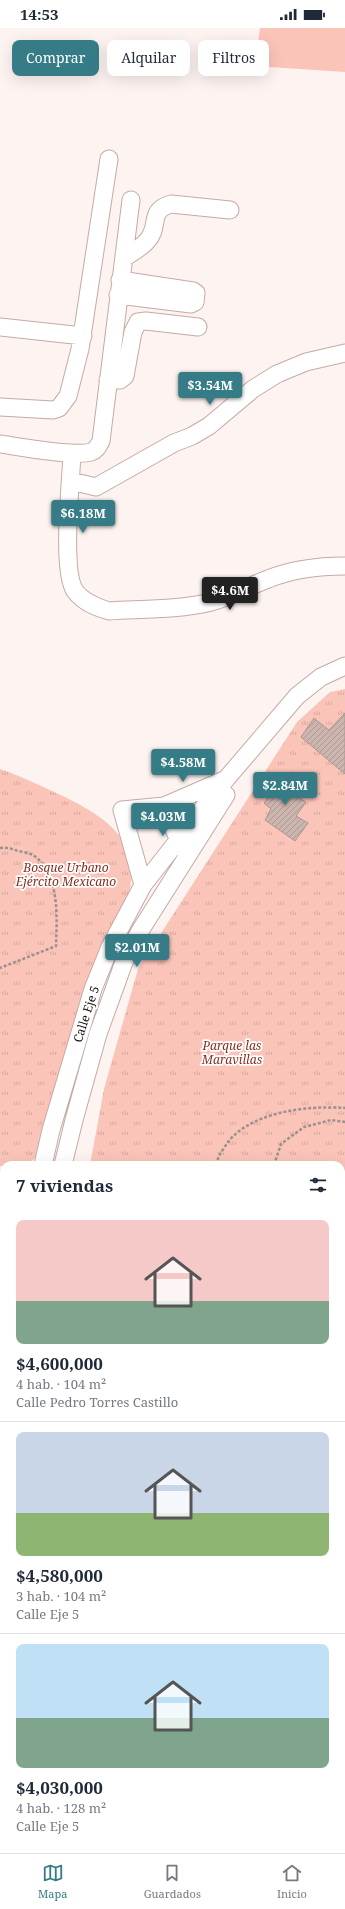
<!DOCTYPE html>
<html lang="es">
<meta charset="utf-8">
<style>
body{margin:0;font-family:"Noto Serif",serif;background:#f6f6f7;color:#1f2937;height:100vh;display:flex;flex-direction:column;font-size:15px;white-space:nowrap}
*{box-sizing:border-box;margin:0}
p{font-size:13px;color:#747a83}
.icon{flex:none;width:22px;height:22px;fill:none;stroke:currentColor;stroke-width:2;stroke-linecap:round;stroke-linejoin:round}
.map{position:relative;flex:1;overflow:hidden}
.drawer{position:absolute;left:0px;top:1133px;width:345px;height:692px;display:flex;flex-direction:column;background:#fff;border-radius:12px 12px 0 0;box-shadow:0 4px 16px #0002}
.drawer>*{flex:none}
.top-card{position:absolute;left:12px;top:12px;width:321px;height:36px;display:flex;gap:8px}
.price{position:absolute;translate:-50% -34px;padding:0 9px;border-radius:4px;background:#357c86;color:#fff;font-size:13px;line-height:26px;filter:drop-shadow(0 1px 2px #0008)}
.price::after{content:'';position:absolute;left:50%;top:24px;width:12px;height:9px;margin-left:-6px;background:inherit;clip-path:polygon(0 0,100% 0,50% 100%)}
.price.on{background:#222;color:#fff}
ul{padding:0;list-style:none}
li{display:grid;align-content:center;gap:8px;height:212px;padding:0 16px}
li+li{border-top:1px solid #e0e1e3}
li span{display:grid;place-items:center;height:124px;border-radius:8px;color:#555}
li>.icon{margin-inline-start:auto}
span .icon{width:72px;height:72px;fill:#fffc;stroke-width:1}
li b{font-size:17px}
h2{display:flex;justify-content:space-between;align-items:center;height:48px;padding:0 16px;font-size:17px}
.chip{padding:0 14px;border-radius:8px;background:#fff;box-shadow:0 4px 16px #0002;font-size:14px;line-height:36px}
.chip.on{background:#357c86;color:#fff}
.status{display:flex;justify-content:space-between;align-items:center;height:28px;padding:0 20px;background:#fff;direction:ltr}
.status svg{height:11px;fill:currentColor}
.tabs{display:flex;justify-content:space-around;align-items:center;height:56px;border-top:1px solid #e0e1e3;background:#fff;font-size:11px;color:#747a83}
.tabs a{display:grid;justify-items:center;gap:2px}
.tabs .on{color:#357c86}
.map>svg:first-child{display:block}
.green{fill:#fbc4b9}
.park{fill:url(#park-tufts)}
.building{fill:url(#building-hatch);stroke:#ad9691}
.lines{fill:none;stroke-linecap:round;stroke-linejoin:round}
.minor-casing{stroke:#c3aba6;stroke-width:19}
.path{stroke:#9a918f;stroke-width:2.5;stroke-dasharray:3 2;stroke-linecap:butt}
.minor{stroke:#fff;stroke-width:17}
.labels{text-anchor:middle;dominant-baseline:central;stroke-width:3.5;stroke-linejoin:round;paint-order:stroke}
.park-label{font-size:12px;font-style:italic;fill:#882e20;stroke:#fff}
.street-label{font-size:12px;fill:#18100e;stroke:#fff}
</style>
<div class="status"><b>14:53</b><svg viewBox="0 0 49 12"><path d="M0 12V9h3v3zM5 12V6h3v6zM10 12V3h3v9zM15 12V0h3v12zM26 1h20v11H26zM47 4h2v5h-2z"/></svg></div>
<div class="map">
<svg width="345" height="1825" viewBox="0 0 345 1825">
<defs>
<pattern id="park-tufts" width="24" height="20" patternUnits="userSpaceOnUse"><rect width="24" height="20" fill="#fbc4b9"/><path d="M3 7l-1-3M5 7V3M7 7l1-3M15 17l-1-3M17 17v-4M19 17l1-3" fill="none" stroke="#d6a79e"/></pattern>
<pattern id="building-hatch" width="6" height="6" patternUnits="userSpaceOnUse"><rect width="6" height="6" fill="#ccb4af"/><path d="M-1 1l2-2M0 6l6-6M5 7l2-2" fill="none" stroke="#ae9a95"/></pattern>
</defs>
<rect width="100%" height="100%" fill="#fdf3f1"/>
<!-- green -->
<path class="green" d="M260 0H345V44L255 38Z"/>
<!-- park -->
<path class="park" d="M345 661V1545L341 1540V1137H90L104 1061 138 941 297 694 330 664Z
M0 741C23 749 43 759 65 769 108 791 140 811 129 866L39 1126C29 1139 14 1138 0 1138Z
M0 1166 4 1167V1472L0 1475Z"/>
<!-- building -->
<path class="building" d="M345 685V746L301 709 314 690 329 702Z
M286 745 302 755 294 767 306 774 296 788 308 795 295 813 265 792 271 781 264 775 272 765 263 758 269 748 280 754Z"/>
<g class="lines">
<!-- minor casing -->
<g class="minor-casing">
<path id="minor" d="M124 230C131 225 141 220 147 213 161 198 147 183 171 176L230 182
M118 267 191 276 195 274 196 265 193 263 120 252
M0 299 83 308
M108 352H120L125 348 133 304 138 294 146 293 198 299
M0 379 53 382 59 380 68 368 80 321 109 131
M0 416C20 419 74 429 91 424 97 422 98 418 101 413L131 172
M72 425C71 454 61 542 75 563 83 574 96 579 109 583 142 581 179 582 211 574 231 569 249 558 268 551 293 541 318 538 345 538
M71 453 96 459 174 415 192 408 209 398 253 361 277 346 306 334 345 325
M164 778 182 820
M143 857 122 782 164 778 224 752
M43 1137 51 1102 93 961 110 919 143 857 227 750 297 668 321 649 345 638
M63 1137 74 1092 98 1006 124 934 140 903 226 767
M0 1156H4
M341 1421 345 1419
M341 1451 345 1448
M341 1570 345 1575
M341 1600 345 1605
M0 1639 4 1636
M0 1685 4 1682
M341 1805 345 1803
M0 1817 6 1825
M303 1821 304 1824 310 1821
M25 1825 30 1821"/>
</g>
<!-- path -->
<path class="path" d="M0 820C7 819 12 821 18 823 23 824 29 825 33 827 60 845 57 890 56 918L0 940
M217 1137C217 1130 220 1126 224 1120 245 1084 307 1077 345 1080
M274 1137 281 1116 304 1099 331 1092 345 1094
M341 1162 345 1161
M341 1220H345
M341 1242 345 1243"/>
<!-- minor -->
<use href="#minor" class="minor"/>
</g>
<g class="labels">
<!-- park labels -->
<g class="park-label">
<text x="66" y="839">Bosque Urbano<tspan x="66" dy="14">Ejército Mexicano</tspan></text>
<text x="232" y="1017">Parque las<tspan x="232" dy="14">Maravillas</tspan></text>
</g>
<!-- street labels -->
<g class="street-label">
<text transform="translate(86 986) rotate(-72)">Calle Eje 5</text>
</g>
</g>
</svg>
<b class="price" style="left:210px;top:378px">$3.54M</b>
<b class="price" style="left:83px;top:506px">$6.18M</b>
<b class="price on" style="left:230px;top:583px">$4.6M</b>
<b class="price" style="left:183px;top:755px">$4.58M</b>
<b class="price" style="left:285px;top:778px">$2.84M</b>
<b class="price" style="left:163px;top:809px">$4.03M</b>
<b class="price" style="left:137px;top:940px">$2.01M</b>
<div class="top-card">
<a class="chip on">Comprar</a>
<a class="chip">Alquilar</a>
<a class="chip">Filtros</a>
</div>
<section class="drawer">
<h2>7 viviendas<svg class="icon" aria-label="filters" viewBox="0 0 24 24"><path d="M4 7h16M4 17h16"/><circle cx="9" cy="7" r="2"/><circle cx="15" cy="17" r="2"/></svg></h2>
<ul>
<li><span style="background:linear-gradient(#f6c9c9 65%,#7fa58c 0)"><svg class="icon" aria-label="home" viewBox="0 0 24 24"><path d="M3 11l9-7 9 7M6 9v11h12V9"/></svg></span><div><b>$4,600,000</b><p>4 hab. · 104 m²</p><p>Calle Pedro Torres Castillo</p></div></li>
<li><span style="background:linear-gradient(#c9d6e8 65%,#8fb573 0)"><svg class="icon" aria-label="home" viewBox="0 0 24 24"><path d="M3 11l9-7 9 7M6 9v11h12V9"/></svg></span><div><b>$4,580,000</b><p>3 hab. · 104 m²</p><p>Calle Eje 5</p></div></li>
<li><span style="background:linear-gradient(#bfe0f5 60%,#7fa58c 0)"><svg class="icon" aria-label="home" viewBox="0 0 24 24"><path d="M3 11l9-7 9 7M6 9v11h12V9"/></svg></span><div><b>$4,030,000</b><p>4 hab. · 128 m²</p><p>Calle Eje 5</p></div></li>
</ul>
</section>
</div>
<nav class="tabs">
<a class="on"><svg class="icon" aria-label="map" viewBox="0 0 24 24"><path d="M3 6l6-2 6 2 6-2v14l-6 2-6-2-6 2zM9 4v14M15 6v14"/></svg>Mapa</a>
<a><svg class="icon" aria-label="saved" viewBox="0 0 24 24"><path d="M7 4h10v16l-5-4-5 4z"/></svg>Guardados</a>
<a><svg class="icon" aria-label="home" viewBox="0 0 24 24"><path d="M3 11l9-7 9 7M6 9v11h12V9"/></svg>Inicio</a>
</nav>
